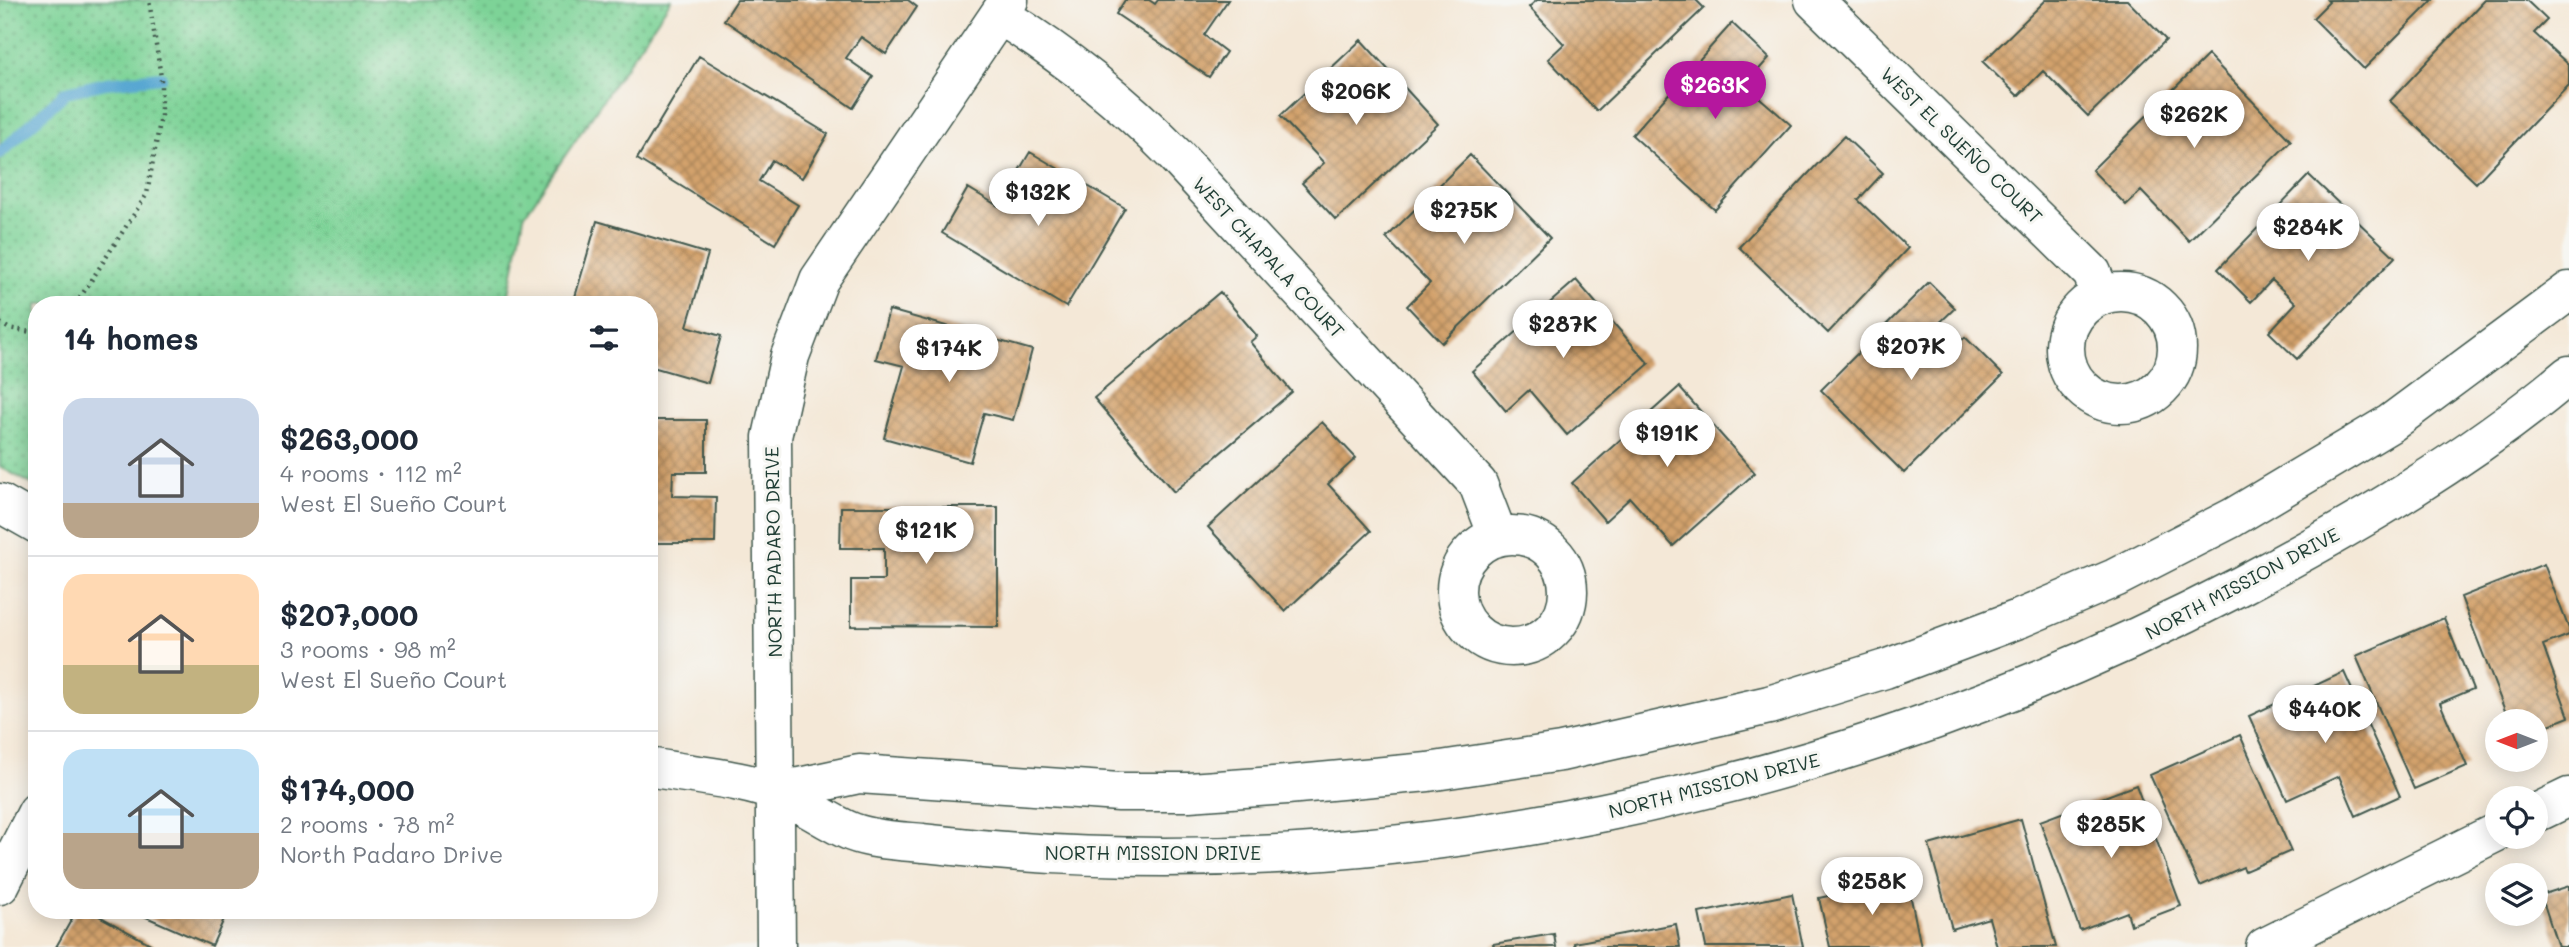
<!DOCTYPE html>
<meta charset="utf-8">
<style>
body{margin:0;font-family:Mali,sans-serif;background:#f2f2f3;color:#1f2937;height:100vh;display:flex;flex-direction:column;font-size:26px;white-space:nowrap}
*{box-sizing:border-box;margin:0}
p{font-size:23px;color:#747a83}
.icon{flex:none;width:38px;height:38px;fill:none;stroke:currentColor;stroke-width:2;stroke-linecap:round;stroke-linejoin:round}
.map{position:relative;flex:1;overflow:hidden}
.panel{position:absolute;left:28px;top:296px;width:630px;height:623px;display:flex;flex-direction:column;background:#fff;border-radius:28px;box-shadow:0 4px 18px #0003}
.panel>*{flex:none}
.needle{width:46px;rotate:270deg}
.buttons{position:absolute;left:2485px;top:709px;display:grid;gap:14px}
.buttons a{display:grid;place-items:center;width:63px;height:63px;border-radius:50%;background:#fff;box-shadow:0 4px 18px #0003;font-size:35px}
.price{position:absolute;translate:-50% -60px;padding:0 16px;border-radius:24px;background:#fff;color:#222;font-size:23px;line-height:46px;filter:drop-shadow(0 2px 4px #0008)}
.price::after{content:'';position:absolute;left:50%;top:42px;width:21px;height:16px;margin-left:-10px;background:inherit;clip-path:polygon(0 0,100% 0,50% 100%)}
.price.on{background:#b5179e;color:#fff}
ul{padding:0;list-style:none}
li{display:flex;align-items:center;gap:21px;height:175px;padding:0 35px}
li+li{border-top:2px solid #e0e1e3}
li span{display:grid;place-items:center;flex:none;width:196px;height:140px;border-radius:21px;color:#555}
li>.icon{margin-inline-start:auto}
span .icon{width:84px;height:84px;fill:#fffc;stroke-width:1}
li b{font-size:30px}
h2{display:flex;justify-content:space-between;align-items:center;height:84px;padding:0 35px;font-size:30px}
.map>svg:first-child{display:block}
.grass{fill:url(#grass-dots);stroke:#4e8866;stroke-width:2}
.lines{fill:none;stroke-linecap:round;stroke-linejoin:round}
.stream{stroke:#58a7d2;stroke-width:12}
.building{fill:url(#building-cross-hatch)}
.minor-casing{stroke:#3f574c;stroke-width:41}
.path{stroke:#3f574c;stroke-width:4.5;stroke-dasharray:2 5;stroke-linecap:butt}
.minor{stroke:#fff;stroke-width:38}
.labels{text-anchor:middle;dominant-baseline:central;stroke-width:6;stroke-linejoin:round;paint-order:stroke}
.street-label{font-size:19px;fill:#1f3d34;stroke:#f6f6f2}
</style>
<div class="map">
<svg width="2569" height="947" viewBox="0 0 2569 947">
<defs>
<pattern id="grass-dots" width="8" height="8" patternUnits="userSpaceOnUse" patternTransform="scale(1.75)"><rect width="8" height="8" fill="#7dd397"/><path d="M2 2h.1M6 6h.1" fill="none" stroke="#66ac7c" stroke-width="1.8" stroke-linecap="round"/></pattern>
<pattern id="building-cross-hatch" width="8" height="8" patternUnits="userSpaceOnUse" patternTransform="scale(1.75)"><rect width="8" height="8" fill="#d3a26c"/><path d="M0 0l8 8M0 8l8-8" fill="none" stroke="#ab855a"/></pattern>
</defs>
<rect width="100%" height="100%" fill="#f6f6f2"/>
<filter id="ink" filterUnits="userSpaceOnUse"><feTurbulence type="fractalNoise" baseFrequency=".0143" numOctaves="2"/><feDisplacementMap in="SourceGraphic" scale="14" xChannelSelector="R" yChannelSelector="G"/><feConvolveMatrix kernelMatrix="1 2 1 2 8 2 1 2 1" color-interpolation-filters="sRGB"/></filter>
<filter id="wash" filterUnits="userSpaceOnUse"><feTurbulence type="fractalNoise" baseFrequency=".00686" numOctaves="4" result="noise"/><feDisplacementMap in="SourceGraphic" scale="28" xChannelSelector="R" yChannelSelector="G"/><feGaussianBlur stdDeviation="1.57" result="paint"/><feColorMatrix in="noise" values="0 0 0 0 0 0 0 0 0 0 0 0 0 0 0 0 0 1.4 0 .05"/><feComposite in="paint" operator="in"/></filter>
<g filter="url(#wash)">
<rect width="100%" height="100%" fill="#f4e8d7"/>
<!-- grass -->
<path class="grass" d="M0 0H671L524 216 507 304H37V487L0 467Z"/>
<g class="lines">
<!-- stream -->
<path class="stream" d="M0 153 66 92 106 83 161 77"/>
</g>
<g id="blocks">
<!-- building -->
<path class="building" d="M737 0H908L917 7 886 54 861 37 846 58 873 77 853 108 724 20Z
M1125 0H1149L1155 4 1158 0H1228L1204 35 1226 52 1209 77 1116 14Z
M1537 0H1696L1704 8 1597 111 1548 59 1564 44 1529 7Z
M2046 0H2127L2166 40 2088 116 2043 71 2018 96 1983 62Z
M2327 0H2433L2364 69 2313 18 2329 2Z
M2485 0H2526L2547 20 2534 33 2569 65V85L2476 183 2390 101Z
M1732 23 1769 58 1745 85 1791 125 1715 210 1632 135Z
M1361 40 1438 124 1336 220 1302 183 1324 163 1280 116Z
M2208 55 2291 141 2189 241 2141 191 2126 205 2092 170Z
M699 56 828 134 802 178 772 160 759 181 798 205 775 244 637 159Z
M1844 136 1883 173 1858 200 1908 248 1828 333 1739 247Z
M1030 152 1125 208 1066 307 942 233 968 188 998 206Z
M1470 155 1550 238 1442 343 1407 306 1430 283 1386 238Z
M2309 175 2395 257 2297 359 2269 332 2296 303 2272 280 2251 302 2218 269Z
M597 221 708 254 687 326 721 336 708 383 649 366V304H573Z
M1576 280 1649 364 1567 435 1529 390 1506 411 1472 371Z
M1929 282 1955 308 1930 332 1950 353 1965 337 2003 375 1904 473 1821 390Z
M1220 292 1257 336 1250 342 1292 392 1174 492 1094 398Z
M889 310 1032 350 1013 420 984 413 970 462 884 438 904 366 876 359Z
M1679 387 1755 473 1673 546 1630 498 1605 521 1572 483Z
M649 420H706V472H673L672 496 716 497 715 543H649Z
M1322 422 1356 458 1328 484 1371 531 1285 611 1208 527Z
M841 507H998V627L851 626V580H884V548H840Z
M2544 564 2569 629V635L2543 645 2569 717 2536 730V721H2509L2461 597Z
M2444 618 2473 689 2440 703 2467 766 2414 789 2356 656Z
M2344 672 2400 796 2356 816 2339 776 2287 800 2249 716Z
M2240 735 2291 851 2245 871 2243 867 2200 886 2150 775Z
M2136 785 2181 906 2131 925 2127 912 2080 930 2040 821Z
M2021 819 2056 947H1997L1989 918 1952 929 1929 845Z
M1907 879 1921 947H1830L1819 898Z
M2569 886V947H2558L2541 895Z
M1792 894 1803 947H1706L1699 913Z
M77 910H88L156 947H56Z
M139 910H228L212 946 137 913Z
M1676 924 1680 947H1575L1574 943Z
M1554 934 1556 947H1494L1493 944Z"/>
</g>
</g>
<g filter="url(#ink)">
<use href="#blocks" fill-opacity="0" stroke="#3f574c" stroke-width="2"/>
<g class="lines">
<!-- minor casing -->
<g class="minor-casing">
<path id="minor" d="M1814 0 2092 273 2101 296
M1000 15C1066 57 1120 99 1175 155L1478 484 1498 536
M2065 348a56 56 0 1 1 112 0a56 56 0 1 1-112 0Z
M0 503 37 524
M1456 591a56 56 0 1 1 112 0a56 56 0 1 1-112 0Z
M649 767C689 775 743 778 780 794 805 804 827 822 852 832 873 840 901 841 923 843 1376 896 1840 795 2242 585 2356 525 2470 458 2569 375
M776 792 859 774 1119 792H1189L1287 785 1428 772 1561 752 1769 705 1885 669 2021 618 2115 578 2232 518 2391 423 2569 291
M2536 813 2569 797
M0 885 37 812
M776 947 772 437 790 356 819 280 1009 0
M2265 947 2497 832"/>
</g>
<!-- path -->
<path class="path" d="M76 304 147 194 161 116V77L149 0
M0 323 8 328 37 333"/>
<!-- minor -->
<use href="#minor" class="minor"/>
</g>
</g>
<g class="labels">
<!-- street labels -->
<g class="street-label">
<text transform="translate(1962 145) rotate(44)">WEST EL SUEÑO COURT</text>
<text transform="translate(1269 257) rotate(47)">WEST CHAPALA COURT</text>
<text transform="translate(773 552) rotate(-91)">NORTH PADARO DRIVE</text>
<text transform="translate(2242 583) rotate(-28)">NORTH MISSION DRIVE</text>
<text transform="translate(1714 785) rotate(-14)">NORTH MISSION DRIVE</text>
<text x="1153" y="852">NORTH MISSION DRIVE</text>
</g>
</g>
</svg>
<div class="buttons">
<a><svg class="needle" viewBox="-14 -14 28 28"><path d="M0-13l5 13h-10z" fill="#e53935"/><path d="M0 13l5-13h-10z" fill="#747a83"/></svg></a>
<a><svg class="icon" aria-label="locate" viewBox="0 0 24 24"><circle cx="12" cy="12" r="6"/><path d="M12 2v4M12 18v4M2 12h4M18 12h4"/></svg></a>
<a><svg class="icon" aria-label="layers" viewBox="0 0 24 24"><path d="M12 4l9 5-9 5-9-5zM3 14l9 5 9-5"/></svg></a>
</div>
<b class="price on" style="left:1715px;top:121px">$263K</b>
<b class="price" style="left:1356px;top:127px">$206K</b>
<b class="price" style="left:2194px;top:150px">$262K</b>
<b class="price" style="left:1038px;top:228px">$132K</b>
<b class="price" style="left:1464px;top:246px">$275K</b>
<b class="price" style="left:2308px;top:263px">$284K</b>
<b class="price" style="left:1563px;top:360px">$287K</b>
<b class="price" style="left:1911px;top:382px">$207K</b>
<b class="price" style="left:949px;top:384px">$174K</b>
<b class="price" style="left:1667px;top:469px">$191K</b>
<b class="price" style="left:926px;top:566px">$121K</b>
<b class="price" style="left:2325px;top:745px">$440K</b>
<b class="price" style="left:2111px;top:860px">$285K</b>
<b class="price" style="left:1872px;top:917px">$258K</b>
<section class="panel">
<h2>14 homes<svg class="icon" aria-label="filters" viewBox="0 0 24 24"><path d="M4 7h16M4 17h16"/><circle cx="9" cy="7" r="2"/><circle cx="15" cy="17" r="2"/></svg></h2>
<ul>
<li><span style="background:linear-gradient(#c9d6e8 75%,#b9a48a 0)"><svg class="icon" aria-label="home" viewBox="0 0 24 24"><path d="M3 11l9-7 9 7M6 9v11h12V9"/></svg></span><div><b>$263,000</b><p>4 rooms · 112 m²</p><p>West El Sueño Court</p></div></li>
<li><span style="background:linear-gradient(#ffd9b3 65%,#c2b280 0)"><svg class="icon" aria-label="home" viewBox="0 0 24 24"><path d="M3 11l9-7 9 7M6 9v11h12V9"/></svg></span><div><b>$207,000</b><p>3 rooms · 98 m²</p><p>West El Sueño Court</p></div></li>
<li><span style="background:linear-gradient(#bfe0f5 60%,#b9a48a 0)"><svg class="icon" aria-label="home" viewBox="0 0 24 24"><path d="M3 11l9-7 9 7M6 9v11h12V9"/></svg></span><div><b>$174,000</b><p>2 rooms · 78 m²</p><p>North Padaro Drive</p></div></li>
</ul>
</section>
</div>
